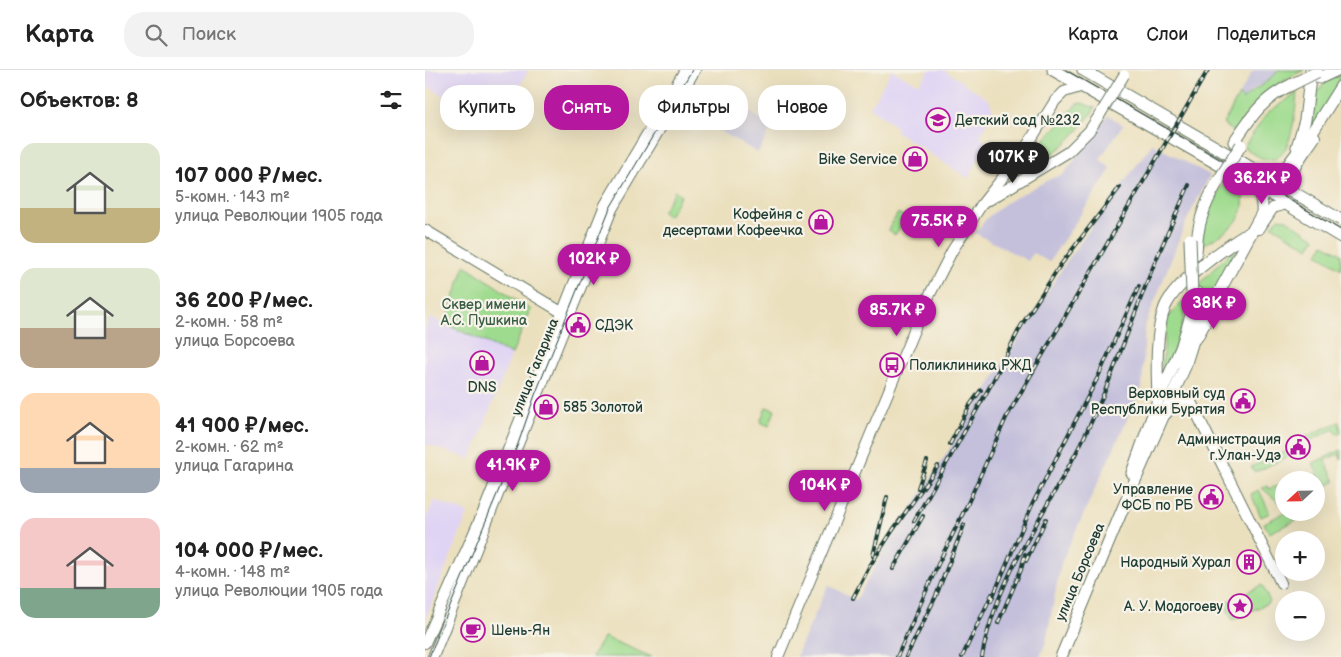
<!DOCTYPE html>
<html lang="ru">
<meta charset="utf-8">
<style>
body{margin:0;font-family:"Balsamiq Sans",sans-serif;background:#f2f2f2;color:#222;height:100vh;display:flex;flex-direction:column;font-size:19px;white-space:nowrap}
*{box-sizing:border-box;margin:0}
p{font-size:16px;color:#767676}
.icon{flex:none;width:28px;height:28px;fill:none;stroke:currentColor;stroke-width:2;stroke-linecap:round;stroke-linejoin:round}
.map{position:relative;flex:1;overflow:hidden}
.drawer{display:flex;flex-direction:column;background:#fff;width:425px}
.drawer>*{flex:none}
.guide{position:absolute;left:15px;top:15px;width:475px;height:45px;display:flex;gap:10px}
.needle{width:32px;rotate:248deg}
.fabs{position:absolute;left:850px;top:401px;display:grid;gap:10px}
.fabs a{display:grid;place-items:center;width:50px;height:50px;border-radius:50%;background:#fff;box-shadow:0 5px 20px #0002;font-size:25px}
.price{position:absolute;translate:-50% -42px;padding:0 11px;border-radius:18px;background:#b5179e;color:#fff;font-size:16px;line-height:32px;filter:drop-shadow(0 1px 2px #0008)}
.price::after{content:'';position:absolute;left:50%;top:30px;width:15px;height:11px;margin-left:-8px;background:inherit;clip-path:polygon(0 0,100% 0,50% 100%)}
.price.selected{background:#222;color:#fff}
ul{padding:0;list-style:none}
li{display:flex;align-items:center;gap:15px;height:125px;padding:0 20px}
li span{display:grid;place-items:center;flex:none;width:140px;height:100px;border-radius:15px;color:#555}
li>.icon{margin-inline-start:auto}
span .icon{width:60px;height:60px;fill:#fffc;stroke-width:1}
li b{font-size:21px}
h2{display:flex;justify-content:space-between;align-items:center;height:60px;padding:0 20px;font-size:21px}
.pill{padding:0 18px;border-radius:20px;background:#fff;box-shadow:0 5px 20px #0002;font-size:18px;line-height:45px}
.pill.selected{background:#b5179e;color:#fff}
header{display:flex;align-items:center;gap:30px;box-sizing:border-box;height:70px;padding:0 25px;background:#fff;border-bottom:1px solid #e0e0e0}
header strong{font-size:24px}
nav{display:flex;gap:28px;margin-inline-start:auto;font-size:18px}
.search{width:350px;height:45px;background:#f2f2f2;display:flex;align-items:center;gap:12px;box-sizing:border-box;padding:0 18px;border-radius:20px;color:#767676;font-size:19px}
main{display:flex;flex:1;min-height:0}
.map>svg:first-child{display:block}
.built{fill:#e0d4f4}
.industrial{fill:#c4c0db}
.green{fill:#9fdb8e;stroke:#5f8c61}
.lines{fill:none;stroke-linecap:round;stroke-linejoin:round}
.secondary-casing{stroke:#667664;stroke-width:12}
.primary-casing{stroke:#667664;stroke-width:13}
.secondary{stroke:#fff;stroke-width:10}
.primary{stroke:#fff;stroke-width:11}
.tram{stroke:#1f3d34;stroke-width:1}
.rail-casing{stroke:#1f3d34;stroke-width:4}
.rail{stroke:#f7f3e8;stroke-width:2;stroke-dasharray:5.5;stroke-linecap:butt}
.secondary-bridge-casing{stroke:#667664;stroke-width:12;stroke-linecap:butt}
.primary-bridge-casing{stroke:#667664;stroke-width:13;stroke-linecap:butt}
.secondary-bridge{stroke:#fff;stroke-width:10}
.primary-bridge{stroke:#fff;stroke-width:11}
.labels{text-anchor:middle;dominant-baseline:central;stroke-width:4.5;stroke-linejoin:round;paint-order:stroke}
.poi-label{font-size:14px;fill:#1f3d34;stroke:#f7f3e8;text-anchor:end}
.park-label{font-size:14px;fill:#395d46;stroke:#f7f3e8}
.street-label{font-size:14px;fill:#1f3d34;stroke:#f7f3e8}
</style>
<header>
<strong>Карта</strong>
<div class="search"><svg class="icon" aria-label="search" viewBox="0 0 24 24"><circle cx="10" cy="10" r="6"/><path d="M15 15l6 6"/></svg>Поиск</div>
<nav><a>Карта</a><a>Слои</a><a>Поделиться</a></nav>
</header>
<main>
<section class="drawer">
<h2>Объектов: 8<svg class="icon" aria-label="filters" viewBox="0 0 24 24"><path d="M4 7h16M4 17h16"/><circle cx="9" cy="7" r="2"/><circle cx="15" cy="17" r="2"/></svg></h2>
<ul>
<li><span style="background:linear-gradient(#dfe7d0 65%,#c2b280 0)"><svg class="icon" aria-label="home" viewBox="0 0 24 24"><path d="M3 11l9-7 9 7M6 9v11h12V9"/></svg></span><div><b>107 000 ₽/мес.</b><p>5-комн. · 143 m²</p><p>улица Революции 1905 года</p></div></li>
<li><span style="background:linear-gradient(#dfe7d0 60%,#b9a48a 0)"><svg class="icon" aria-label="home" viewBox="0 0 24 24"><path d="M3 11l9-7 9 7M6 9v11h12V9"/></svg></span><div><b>36 200 ₽/мес.</b><p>2-комн. · 58 m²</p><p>улица Борсоева</p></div></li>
<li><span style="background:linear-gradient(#ffd9b3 75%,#9aa5b1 0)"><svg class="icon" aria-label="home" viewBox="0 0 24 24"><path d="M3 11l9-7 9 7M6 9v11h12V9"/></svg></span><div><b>41 900 ₽/мес.</b><p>2-комн. · 62 m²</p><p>улица Гагарина</p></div></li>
<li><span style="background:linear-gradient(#f6c9c9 70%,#7fa58c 0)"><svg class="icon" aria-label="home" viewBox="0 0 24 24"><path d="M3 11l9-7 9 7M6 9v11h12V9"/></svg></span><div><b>104 000 ₽/мес.</b><p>4-комн. · 148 m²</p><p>улица Революции 1905 года</p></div></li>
</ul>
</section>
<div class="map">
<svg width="916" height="587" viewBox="0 0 916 587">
<rect width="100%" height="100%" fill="#f7f3e8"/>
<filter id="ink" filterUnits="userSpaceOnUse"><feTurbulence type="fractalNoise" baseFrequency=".02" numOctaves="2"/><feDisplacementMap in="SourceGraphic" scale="10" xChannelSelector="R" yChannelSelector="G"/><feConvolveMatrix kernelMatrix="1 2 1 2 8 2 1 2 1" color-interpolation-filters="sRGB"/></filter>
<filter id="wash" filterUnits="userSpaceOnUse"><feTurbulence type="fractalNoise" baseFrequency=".0096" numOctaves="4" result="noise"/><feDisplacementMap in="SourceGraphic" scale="20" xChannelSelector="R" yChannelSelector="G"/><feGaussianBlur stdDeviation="1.12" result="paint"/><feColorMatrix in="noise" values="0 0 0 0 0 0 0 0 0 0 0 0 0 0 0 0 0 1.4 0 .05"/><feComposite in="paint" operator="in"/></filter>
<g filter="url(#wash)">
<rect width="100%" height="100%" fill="#ebe0be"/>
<!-- built -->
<path class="built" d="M0 0H104L75 48 62 54 0 14Z
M467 0 494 14 504 0H519L564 30 569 43 555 65 563 74 543 108 470 61 472 58 445 37Z
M5 247 87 284 46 389 0 374V259Z
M9 430 43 443 0 550V451Z"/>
<!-- industrial -->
<path class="industrial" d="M828 0H853L850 6 826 21 817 31 814 25Z
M316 36 347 57 333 83 293 60 299 50 304 44 310 47Z
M683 45 698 55 675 89 686 99 624 192 608 183 603 191 550 163 563 147 582 132 625 109 639 104Z
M727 74 785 105 761 152 720 256 717 317 636 493 621 572 615 587H371L403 515 431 530 465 470 486 440 642 191Z"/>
<!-- green -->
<path class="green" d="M853 0H879C845 17 831 30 811 63L798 54 814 25 818 30C828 18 846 13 853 0Z
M910 6H914L915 14 884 67C888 44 886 16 910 6Z
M872 23C870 40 868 96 840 89 832 87 825 81 819 77L842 43Z
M657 33 670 38C660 54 628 93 608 90L606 87 608 82 652 34Z
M799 113 818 126C822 155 794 165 773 178L786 134Z
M250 121 256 125 244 146 237 142Z
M473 143 481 148 470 165 463 160Z
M854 148 860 149 890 168 884 178 847 156Z
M899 174 916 184V199L893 184Z
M811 176 806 192 785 229 779 231 774 225V214Z
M40 195 106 240 87 284 20 254Z
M763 225 756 260 740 308 736 306 742 249Z
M341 337 350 340 344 356 335 352Z
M914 352 916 362 912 364 909 359 882 372 880 367Z
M864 380 866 385 833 401H828L826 397Z
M916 380V390L914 384 900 390 910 412 898 417 888 393Z
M859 413V436H858L837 418 842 416 844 419Z
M834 420 845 443 836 447 826 424Z
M861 442H887V443L844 463 839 453Z
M837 515 845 532 808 550 799 533Z
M179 567 227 587H166Z"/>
</g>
<g filter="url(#ink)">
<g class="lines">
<!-- secondary casing -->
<g class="secondary-casing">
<path id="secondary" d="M600 79 601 93 609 98H616
M829 115 861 134
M867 121C861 102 880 83 890 67
M564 130 643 82 664 61 676 43
M834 159 848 138 861 134
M0 160 143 246
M772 268 794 228
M764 328 856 513
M741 344 748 335 764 328
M0 573 60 438 180 135 260 0
M8 587 187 139 270 0
M353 587 499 236 527 181 557 134 600 79 630 31 639 22 655 17"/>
</g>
<!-- primary casing -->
<g class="primary-casing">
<path id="primary" d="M628 0 826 113C835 123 838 129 837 143L788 233 779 236 773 229
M658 0 916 150
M895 8 912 0
M809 72C827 45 838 28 868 14
M872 77 880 50 886 0
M839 103 850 104 859 100 884 67 916 16
M861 134 916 167
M771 184C772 156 778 137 792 113
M733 328C732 302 730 262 740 237 751 211 801 177 825 162
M707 403 733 330 756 278 767 242
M636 587 698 438 759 299 771 261 773 223"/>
</g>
<!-- secondary -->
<use href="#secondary" class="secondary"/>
<!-- primary -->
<use href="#primary" class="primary"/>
<!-- tram -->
<path class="tram" d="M641 0 916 160
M4 587 93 374 110 325 185 138 267 0"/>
<!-- rail casing -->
<g class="rail-casing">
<path id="rail" d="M525 374 545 335 556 320
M493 418 502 391
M489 451 568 311 596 256 634 197 695 117
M448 486 462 427
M601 491 621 449
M468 499 498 446
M428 528 444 497 468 460 513 396
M566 531 607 435 673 307 714 216
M573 553 596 500 600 484
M472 587 514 492 543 433 581 348 783 0
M481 587 511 526 539 455
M537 587 567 524
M557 587C570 512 617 448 652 381 682 324 702 262 726 202 738 173 751 144 764 115"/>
</g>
<!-- rail -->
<use href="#rail" class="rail"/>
<!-- secondary-bridge casing -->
<g class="secondary-bridge-casing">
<path id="secondary-bridge" d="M676 43 699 5"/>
</g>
<!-- primary-bridge casing -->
<g class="primary-bridge-casing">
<path id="primary-bridge" d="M868 14 892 2
M792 113 816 75
M765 169 767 223"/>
</g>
<!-- secondary-bridge -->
<use href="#secondary-bridge" class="secondary-bridge"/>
<!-- primary-bridge -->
<use href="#primary-bridge" class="primary-bridge"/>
</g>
</g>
<!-- icons -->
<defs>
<g id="school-ring" transform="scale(1.25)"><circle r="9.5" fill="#f7f3e8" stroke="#b5179e" stroke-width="1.5"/><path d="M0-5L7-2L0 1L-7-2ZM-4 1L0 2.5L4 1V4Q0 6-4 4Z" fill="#b5179e"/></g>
<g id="shop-ring" transform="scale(1.25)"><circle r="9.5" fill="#f7f3e8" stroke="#b5179e" stroke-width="1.5"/><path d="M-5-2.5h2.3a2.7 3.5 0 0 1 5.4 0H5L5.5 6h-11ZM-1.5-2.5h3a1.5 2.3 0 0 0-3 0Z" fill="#b5179e"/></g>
<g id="civic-ring" transform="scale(1.25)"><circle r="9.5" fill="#f7f3e8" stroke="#b5179e" stroke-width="1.5"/><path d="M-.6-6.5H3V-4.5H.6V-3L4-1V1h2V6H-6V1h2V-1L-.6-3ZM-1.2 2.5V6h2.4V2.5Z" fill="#b5179e"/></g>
<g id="bus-ring" transform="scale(1.25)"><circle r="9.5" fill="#f7f3e8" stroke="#b5179e" stroke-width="1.5"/><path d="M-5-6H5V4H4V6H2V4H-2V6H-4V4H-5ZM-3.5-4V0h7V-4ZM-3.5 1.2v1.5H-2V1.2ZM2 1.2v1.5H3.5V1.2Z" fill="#b5179e"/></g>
<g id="building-ring" transform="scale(1.25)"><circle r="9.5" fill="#f7f3e8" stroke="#b5179e" stroke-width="1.5"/><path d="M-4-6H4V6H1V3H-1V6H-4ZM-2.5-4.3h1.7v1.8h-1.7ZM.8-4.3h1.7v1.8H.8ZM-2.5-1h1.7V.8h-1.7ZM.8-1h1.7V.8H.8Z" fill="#b5179e"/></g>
<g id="sight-ring" transform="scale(1.25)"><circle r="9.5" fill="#f7f3e8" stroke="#b5179e" stroke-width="1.5"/><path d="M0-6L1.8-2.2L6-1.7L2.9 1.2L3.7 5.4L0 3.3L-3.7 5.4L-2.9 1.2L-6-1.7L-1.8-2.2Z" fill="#b5179e"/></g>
<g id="cafe-ring" transform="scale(1.25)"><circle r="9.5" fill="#f7f3e8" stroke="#b5179e" stroke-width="1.5"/><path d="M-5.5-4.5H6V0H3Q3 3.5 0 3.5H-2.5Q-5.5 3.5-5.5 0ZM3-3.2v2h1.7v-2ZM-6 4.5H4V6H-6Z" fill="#b5179e"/></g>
</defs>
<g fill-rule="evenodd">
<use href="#school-ring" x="513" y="50"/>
<use href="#shop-ring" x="490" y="89"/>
<use href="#shop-ring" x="396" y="152"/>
<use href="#civic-ring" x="153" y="255"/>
<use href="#shop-ring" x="57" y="293"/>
<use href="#bus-ring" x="467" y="295"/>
<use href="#civic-ring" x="818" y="331"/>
<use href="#shop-ring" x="121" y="337"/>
<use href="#civic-ring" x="873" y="377"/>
<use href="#civic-ring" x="786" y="427"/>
<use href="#building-ring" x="824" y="492"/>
<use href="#sight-ring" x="815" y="536"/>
<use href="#cafe-ring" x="48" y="560"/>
</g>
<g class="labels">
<!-- poi labels -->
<g class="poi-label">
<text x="530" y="50" text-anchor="start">Детский сад №232</text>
<text x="472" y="89">Bike Service</text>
<text x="378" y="144">Кофейня с<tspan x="378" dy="16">десертами Кофеечка</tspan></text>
<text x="170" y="255" text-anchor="start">СДЭК</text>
<text x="484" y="295" text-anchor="start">Поликлиника РЖД</text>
<text x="57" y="317" text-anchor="middle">DNS</text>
<text x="800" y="323">Верховный суд<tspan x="800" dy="16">Республики Бурятия</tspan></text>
<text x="138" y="337" text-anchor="start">585 Золотой</text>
<text x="856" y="369">Администрация<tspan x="856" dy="16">г.Улан-Удэ</tspan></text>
<text x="768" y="419">Управление<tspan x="768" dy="16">ФСБ по РБ</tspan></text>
<text x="806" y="492">Народный Хурал</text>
<text x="798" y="536">А. У. Модогоеву</text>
<text x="66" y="560" text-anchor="start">Шень-Ян</text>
</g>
<!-- park labels -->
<g class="park-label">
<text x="59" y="234">Сквер имени<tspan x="59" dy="16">А.С. Пушкина</tspan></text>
</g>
<!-- street labels -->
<g class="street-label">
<text transform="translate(110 297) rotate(-68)">улица Гагарина</text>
<text transform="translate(655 502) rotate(-67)">улица Борсоева</text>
</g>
</g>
</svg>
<div class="fabs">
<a><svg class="needle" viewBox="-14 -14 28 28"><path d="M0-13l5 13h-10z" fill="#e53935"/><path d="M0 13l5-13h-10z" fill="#767676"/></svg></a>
<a>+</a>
<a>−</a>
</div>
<b class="price selected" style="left:588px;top:114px">107K ₽</b>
<b class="price" style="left:837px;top:135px">36.2K ₽</b>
<b class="price" style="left:514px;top:178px">75.5K ₽</b>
<b class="price" style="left:169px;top:216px">102K ₽</b>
<b class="price" style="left:789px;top:260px">38K ₽</b>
<b class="price" style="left:472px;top:267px">85.7K ₽</b>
<b class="price" style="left:88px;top:422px">41.9K ₽</b>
<b class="price" style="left:400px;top:442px">104K ₽</b>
<div class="guide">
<a class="pill">Купить</a>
<a class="pill selected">Снять</a>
<a class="pill">Фильтры</a>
<a class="pill">Новое</a>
</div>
</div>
</main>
